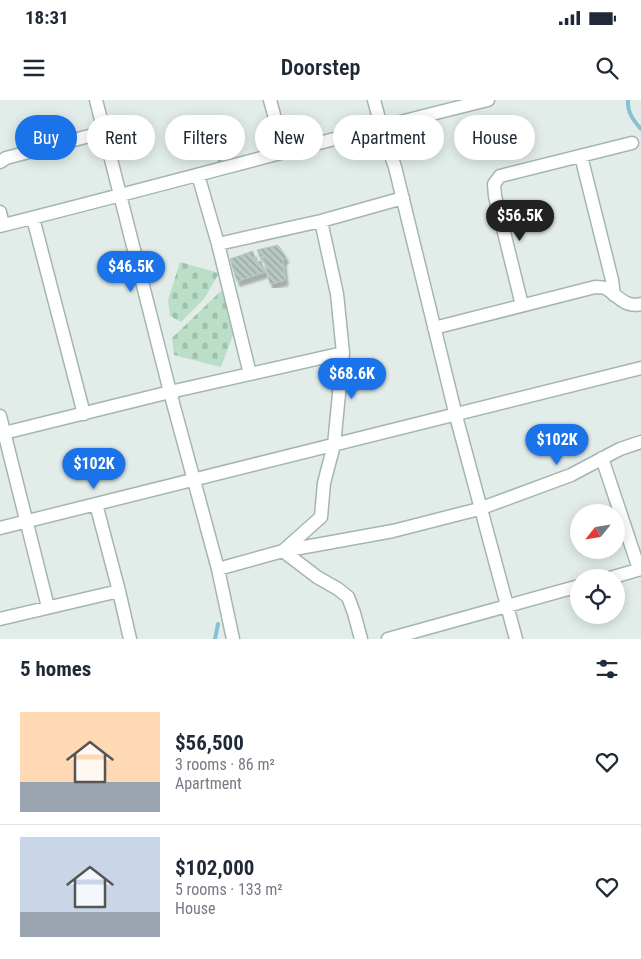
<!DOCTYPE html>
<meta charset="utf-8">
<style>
body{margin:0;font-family:"Roboto Condensed",sans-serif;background:#f6f6f7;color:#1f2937;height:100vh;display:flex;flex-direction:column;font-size:19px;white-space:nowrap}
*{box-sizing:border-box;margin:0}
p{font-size:16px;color:#747a83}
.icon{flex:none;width:28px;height:28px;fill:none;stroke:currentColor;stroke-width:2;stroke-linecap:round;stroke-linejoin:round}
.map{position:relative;height:539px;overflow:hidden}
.details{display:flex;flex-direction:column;background:#fff;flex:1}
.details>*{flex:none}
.guide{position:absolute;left:15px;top:15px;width:611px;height:45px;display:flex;gap:10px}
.needle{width:32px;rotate:240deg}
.fabs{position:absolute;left:570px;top:404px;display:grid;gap:10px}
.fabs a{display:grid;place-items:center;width:55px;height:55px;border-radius:50%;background:#fff;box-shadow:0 2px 12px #0003;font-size:25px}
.price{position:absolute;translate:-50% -42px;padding:0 11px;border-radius:18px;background:#1a73e8;color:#fff;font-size:16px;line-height:32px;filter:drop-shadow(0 1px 2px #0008)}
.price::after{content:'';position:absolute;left:50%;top:30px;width:15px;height:11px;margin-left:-8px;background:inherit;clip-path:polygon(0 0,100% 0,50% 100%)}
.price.current{background:#222;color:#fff}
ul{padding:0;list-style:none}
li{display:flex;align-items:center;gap:15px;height:125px;padding:0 20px}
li+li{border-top:1px solid #e0e1e3}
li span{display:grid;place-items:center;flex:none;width:140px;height:100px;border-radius:0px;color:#555}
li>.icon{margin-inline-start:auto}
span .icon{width:60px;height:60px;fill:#fffc;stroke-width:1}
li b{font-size:21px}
h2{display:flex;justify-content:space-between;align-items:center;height:60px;padding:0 20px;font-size:21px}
.tag{padding:0 18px;border-radius:22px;background:#fff;box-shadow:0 2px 12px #0003;font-size:18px;line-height:45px}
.tag.current{background:#1a73e8;color:#fff}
.status{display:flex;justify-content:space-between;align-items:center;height:35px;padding:0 25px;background:#fff;direction:ltr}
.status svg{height:14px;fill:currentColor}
header{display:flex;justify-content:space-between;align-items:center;height:65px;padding:0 20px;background:#fff;font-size:22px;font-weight:600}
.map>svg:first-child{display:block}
.cemetery{fill:url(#cemetery-stones)}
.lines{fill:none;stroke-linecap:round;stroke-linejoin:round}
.stream{stroke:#89c0d3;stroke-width:4}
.building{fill:url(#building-back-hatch);stroke:#b4c7c1;filter:url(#shadow)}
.minor-casing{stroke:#a5b5b1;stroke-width:15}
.minor{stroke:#fff;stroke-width:12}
</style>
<div class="status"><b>18:31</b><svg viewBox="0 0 49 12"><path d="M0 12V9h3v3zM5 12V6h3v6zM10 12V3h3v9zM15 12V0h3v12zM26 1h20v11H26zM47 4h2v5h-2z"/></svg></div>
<header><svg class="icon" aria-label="menu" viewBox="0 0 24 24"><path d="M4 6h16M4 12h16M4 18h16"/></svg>Doorstep<svg class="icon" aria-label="search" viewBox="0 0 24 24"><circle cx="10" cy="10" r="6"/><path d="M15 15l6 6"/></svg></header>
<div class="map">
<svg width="641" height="539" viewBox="0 0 641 539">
<defs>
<pattern id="cemetery-stones" width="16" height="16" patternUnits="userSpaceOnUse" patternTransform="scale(1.25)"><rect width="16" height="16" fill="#badec8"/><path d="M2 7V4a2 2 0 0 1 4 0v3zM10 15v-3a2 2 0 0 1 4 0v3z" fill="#a0c0ad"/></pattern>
<pattern id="building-back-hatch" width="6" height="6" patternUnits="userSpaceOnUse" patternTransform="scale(1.25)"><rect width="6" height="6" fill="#b7c8c2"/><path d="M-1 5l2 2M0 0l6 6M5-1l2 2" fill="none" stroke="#94a49f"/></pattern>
<filter id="shadow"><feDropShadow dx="3" dy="5.5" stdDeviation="1" flood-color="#0004"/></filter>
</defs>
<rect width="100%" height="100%" fill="#e2ede9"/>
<!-- cemetery -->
<path class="cemetery" d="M180 162 219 173 204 199 181 222 170 216 168 200Z
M225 187 236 227 221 267 174 255 172 238Z"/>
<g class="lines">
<!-- stream -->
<path class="stream" d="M628 0C627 12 633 20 641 29
M220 62C216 41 215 34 235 24
M215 539 218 524"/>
</g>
<!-- building -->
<path class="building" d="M278 145 286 157 283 160 285 180 270 184 263 156 260 157 257 150Z
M253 151 256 163 261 161 265 172 237 181 230 159Z"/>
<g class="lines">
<!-- minor casing -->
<g class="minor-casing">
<path id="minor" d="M96 0 170 292 218 469 233 539
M270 0 284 52
M374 0 381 26 395 67 456 316 516 539
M581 56 612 180 614 195
M0 62 6 58 104 32
M198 75 218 144 250 274
M0 112 3 125
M33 118 84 314
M0 126C163 85 325 40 488 0
M218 144 321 121 403 98
M522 205 495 96 494 84 500 76 632 43
M434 228 595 187C599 187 604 187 607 189 619 197 626 208 641 204
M0 316 48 507
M4 333 170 292 343 253
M602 358 639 469
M96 404 119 491 130 539
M0 428 641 268
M284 450 321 417 324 383 334 345 343 253 337 194 321 121
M283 451 393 431 479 409 571 375 620 349 641 342
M218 469 283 451 317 477 338 489 348 497 354 513 361 539
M610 478 641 469
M0 519 119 491
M388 539 579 486"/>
</g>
<!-- minor -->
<use href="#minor" class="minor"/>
</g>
</svg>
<div class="fabs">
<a><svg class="needle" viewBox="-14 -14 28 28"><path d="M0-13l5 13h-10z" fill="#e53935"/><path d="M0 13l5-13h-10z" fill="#747a83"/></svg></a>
<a><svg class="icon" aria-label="locate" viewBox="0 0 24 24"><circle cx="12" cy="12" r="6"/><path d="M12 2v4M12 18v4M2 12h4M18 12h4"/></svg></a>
</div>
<b class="price current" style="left:520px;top:142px">$56.5K</b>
<b class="price" style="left:131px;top:193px">$46.5K</b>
<b class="price" style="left:352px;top:300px">$68.6K</b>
<b class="price" style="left:557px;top:366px">$102K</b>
<b class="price" style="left:94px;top:390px">$102K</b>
<div class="guide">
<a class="tag current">Buy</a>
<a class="tag">Rent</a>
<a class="tag">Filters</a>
<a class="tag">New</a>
<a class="tag">Apartment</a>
<a class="tag">House</a>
</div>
</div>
<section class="details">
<h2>5 homes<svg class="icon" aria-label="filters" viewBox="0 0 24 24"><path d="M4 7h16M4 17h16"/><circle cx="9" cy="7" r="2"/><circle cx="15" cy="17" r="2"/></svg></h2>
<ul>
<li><span style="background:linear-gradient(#ffd9b3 70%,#9aa5b1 0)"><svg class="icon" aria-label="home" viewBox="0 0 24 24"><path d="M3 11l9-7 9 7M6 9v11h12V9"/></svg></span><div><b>$56,500</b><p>3 rooms · 86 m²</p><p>Apartment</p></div><svg class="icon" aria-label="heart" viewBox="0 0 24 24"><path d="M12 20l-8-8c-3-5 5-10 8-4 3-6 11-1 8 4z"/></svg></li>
<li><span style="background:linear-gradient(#c9d6e8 75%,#9aa5b1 0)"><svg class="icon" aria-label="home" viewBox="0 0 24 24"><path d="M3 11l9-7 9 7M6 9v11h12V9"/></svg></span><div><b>$102,000</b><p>5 rooms · 133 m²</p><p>House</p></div><svg class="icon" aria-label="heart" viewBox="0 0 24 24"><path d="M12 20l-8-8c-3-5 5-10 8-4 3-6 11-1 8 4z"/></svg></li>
</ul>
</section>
